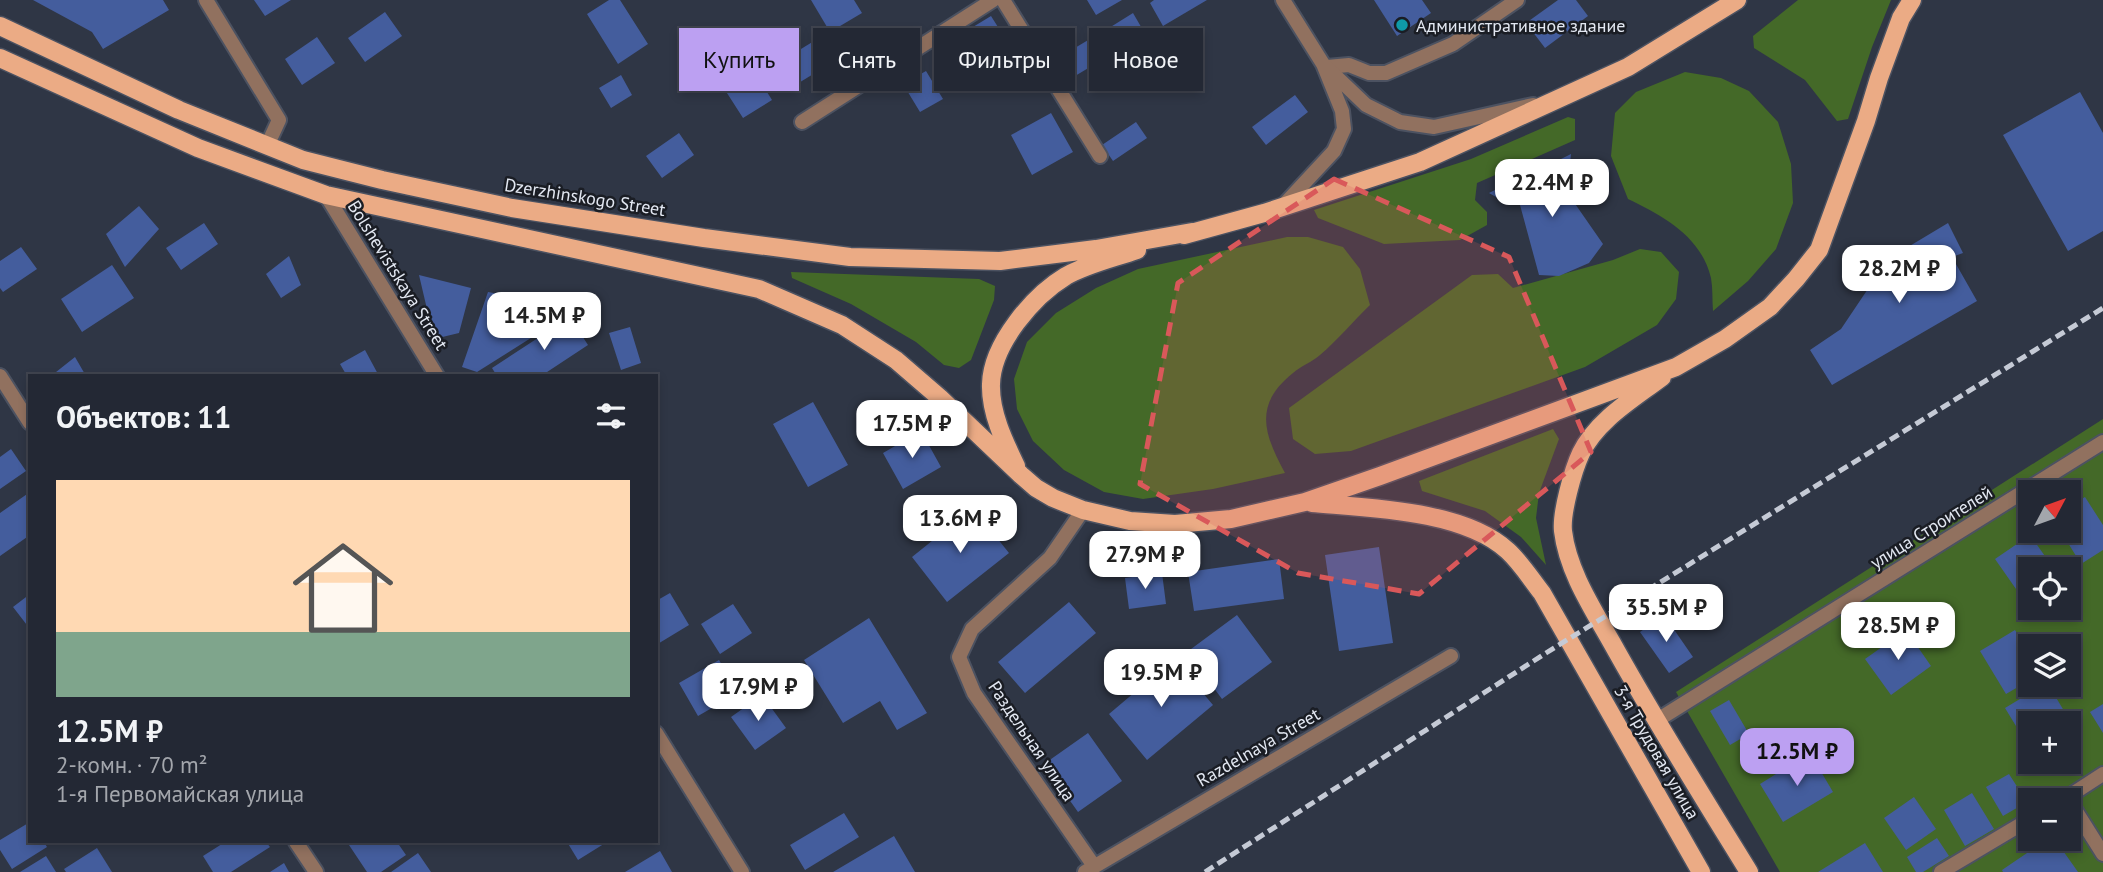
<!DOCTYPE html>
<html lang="ru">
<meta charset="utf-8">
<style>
body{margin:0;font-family:"PT Sans",sans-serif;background:#2b303c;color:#f1f3f6;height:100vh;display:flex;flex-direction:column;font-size:26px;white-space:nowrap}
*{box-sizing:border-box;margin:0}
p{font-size:23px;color:#a3a6ac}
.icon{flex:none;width:38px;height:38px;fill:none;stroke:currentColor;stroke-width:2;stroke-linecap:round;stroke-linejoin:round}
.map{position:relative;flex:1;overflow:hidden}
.details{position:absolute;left:28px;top:374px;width:630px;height:469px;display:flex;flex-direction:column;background:#232834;border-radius:0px;box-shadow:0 4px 10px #0003,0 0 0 2px #40444f}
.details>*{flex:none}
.banner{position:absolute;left:679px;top:28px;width:665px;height:63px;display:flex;gap:14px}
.needle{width:46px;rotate:49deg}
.fabs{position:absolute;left:2018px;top:480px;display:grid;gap:14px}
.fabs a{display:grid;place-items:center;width:63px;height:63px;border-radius:0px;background:#232834;box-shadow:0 4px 10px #0003,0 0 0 2px #40444f;font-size:35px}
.price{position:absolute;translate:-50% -60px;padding:0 16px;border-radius:14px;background:#fff;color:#222;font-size:23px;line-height:46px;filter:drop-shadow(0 2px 4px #0008)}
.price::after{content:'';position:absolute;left:50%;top:42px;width:21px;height:16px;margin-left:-10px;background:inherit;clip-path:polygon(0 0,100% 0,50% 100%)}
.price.on{background:#bca0f2;color:#111}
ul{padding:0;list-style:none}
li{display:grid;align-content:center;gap:14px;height:371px;padding:0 28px}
li span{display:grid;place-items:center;height:217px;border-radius:0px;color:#555}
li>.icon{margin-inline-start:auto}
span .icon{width:126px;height:126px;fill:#fffc;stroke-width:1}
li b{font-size:30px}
h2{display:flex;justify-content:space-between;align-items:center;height:84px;padding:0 28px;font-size:30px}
.chip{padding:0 24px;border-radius:0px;background:#232834;box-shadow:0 4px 10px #0003,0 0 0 2px #40444f;font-size:24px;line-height:63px}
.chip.on{background:#bca0f2;color:#111}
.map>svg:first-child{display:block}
.green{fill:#446928;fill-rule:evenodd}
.building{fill:#445d9d}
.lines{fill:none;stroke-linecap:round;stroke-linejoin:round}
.minor-casing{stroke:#4c5261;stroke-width:18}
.tertiary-casing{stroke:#4c5261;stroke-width:18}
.primary-casing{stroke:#4c5261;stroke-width:21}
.minor{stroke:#91715f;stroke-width:14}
.tertiary{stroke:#91715f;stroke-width:14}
.primary{stroke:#ebab85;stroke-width:18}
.rail{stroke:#c5cad5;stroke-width:5;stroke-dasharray:10 5;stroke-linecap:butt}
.marked{fill:#d9585a;fill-opacity:0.2;stroke:#d9585a;stroke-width:5;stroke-dasharray:14 9;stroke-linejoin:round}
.culture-dot{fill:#0f9aa8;stroke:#1a1d24;stroke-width:2.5}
.labels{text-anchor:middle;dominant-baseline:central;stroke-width:5;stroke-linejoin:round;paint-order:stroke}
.poi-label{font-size:18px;fill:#e3e8f2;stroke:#1a1d24;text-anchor:start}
.street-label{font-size:18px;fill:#e3e8f2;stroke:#1a1d24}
</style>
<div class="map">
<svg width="2103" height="872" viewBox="0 0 2103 872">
<rect width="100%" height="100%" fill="#2f3645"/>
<!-- green -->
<path class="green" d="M1798 0H1891L1872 47 1848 119 1837 121 1805 80 1754 48 1753 36Z
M1685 72 1721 78 1749 91 1778 122 1791 164 1793 203 1776 249 1748 281 1713 311C1712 300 1713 289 1711 278 1701 236 1663 216 1628 199L1611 156 1615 113 1636 92Z
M1568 117 1575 119V140L1477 183 1475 200 1487 212V225L1460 240 1384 244 1318 218 1314 210 1471 159Z
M1287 237H1308L1343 247 1360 269 1370 305C1353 321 1338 340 1320 355 1312 362 1301 366 1293 373 1253 405 1264 434 1285 473L1213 489 1143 499 1104 492 1064 470 1033 441 1017 409 1014 379 1027 342 1056 313 1096 288 1138 269Z
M1640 249 1661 252 1679 272 1676 299 1657 325 1585 367 1351 451 1315 454 1293 439 1289 408 1472 275 1498 274 1513 288 1613 260Z
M791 272 979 279 995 286 994 300 971 360 959 368 944 365 916 342 851 304 792 278Z
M2103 419V872H1780L1676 692ZM2030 492H2068V530H2030ZM2030 569H2068V607H2030ZM2030 646H2068V684H2030ZM2030 723H2068V761H2030ZM2030 800H2068V838H2030Z
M1553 429 1559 439 1539 493 1536 518 1546 565 1521 537 1485 511 1422 491 1419 481Z"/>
<!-- building -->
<path class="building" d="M33 0H163L169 10 103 49 92 32Z
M254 0H291L265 16Z
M609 0H620L648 44 618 64 587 14Z
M811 0H854L862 13 830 32Z
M1087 0H1122L1096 15Z
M1154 0H1207L1163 26 1150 3Z
M1374 0H1422L1431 13 1397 36Z
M1558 0H1576L1588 16 1545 48 1526 23Z
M385 12 402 36 365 62 348 38Z
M1133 13 1151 44 1127 58 1109 28Z
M991 16 1020 62 979 87 950 41Z
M1100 33 1112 54 1075 76 1063 55Z
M317 37 335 63 302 85 285 59Z
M814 41 828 65 797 84 783 60Z
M747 60 772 100 743 118 718 79Z
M926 71 943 99 920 112 903 84Z
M621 75 632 95 611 108 599 88Z
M2080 92 2103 133V231L2068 251 2003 135Z
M1295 95 1308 112 1266 145 1252 127Z
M1051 113 1073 152 1032 175 1011 135Z
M1136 122 1147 138 1113 161 1102 145Z
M679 133 694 155 662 178 646 156Z
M1571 154 1569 172 1562 185 1603 244 1589 263 1559 276 1539 275 1520 205 1503 201 1489 193 1513 181 1512 177 1546 161 1549 165Z
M139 206 159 229 125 267 106 234Z
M204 223 218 244 181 270 166 248Z
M1948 223 1963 253 1952 257 1977 301 1832 385 1810 350 1841 329 1888 259Z
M21 247 37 269 3 292 0 288V261Z
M289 256 301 285 281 298 266 274Z
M112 265 134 298 82 332 61 299Z
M419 275 471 288 459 333 434 339Z
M488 292 565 306 564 317 477 372 462 367Z
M570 317 588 345 541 376H497L492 368Z
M630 327 641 363 621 370 609 333Z
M365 350 379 376H347L340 364Z
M75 357 86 376H51Z
M813 402 848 465 808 487 773 424Z
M921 431 941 467 903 489 883 453Z
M11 449 26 471 0 489V457Z
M30 492V535L0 556V513Z
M2085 497 2103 525V550L2081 564 2060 530H2068V507Z
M973 508 1009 553 947 602 912 557Z
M2030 535 2054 569H2030V609L1995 559Z
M1379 547 1393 643 1339 651 1325 555Z
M1279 559 1284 599 1194 611 1188 572Z
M1162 573 1166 604 1129 609 1125 578Z
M670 593 689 625 656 645V601Z
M30 594V629L13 607Z
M1069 602 1096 633 1025 693 998 662Z
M733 604 752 633 720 654 701 624Z
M1237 615 1272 662 1222 699 1187 652Z
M1664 615 1693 657 1669 673 1640 632Z
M869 618 927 713 897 730 880 701 843 723 804 660Z
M1906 630 1931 666 1891 695 1865 659Z
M2015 630 2030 654V680L2006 694 1980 651Z
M1174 659 1213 705 1147 760 1109 714Z
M719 660 738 693 698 716 679 683Z
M2045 684H2048L2073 726 2068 728V723H2030V749L2005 708Z
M762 695 786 728 755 750 731 717Z
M1729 700 1749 734 1730 745 1710 711Z
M2103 704V733L2090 712Z
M1088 733 1122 781 1078 812 1044 764Z
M1810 753 1833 792 1783 822 1760 784Z
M2009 774 2027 802 2003 816 1986 787Z
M1972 793 1994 829 1965 846 1944 810Z
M1914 797 1936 829 1906 850 1884 818Z
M844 813 859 837 805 870 790 845Z
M30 822V842H44L47 847 12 869 0 850V840Z
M894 836 915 872H833Z
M1937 838 1949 856 1923 872H1916L1907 857Z
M2049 838H2054L2078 872H2003L2002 870Z
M225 842H266L270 847 231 872H213L203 856Z
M347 842H397L406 855 381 872H367Z
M567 842H607L578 860Z
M1865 843 1883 872H1818Z
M97 848 112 872H66L64 869Z
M660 851 672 872H625Z
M418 853 431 872H391Z
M46 856 56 872H20Z
M284 863 289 872H270Z"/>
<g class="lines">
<!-- minor casing -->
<g class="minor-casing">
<path id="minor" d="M206 0 279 120 267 146
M1003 0 1100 156
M1327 67 1349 65 1369 73H1386L1453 44 1517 0
M802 122 993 0
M326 195 437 376
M0 376 30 423
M1083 510 1050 558 972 629 959 657 974 693 1094 866
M1656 721 2103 442
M656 733 742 872
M2067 797 2103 854
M2063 800 2103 774
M296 842 316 872
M1085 872 1451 656
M1941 872 2030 819"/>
</g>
<!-- tertiary casing -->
<g class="tertiary-casing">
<path id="tertiary" d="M1323 64 1366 105 1400 122 1434 127 1533 105
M1282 207 1334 151 1344 129 1342 111 1323 64 1283 0"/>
</g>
<!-- primary casing -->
<g class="primary-casing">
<path id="primary" d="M0 26 179 110 303 160 382 180 512 208 704 238 850 257 1000 261 1096 249 1192 232
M0 58 198 148 326 195 759 289 842 325 896 360 940 398 1021 475 1036 488 1053 498 1083 510 1130 521 1175 524 1231 519 1305 502 1380 476 1676 367 1725 339 1770 307 1796 279 1819 250 1866 121 1879 78 1901 18 1912 0
M1184 235 1264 213 1420 162 1628 67 1737 0
M1662 377C1633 399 1597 420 1581 453 1573 470 1561 513 1563 531 1568 574 1597 615 1617 652 1659 727 1704 799 1749 872
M1016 466C1004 441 990 412 991 384 992 344 1033 296 1066 276 1087 264 1114 258 1137 250
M1312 503C1369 508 1464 510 1508 551 1521 563 1531 579 1542 593L1701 872"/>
</g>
<!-- minor -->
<use href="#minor" class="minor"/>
<!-- tertiary -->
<use href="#tertiary" class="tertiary"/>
<!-- primary -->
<use href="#primary" class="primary"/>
<!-- rail -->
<path class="rail" d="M1205 872 1546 653 2103 308"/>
</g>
<!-- marked area -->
<path class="marked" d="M1334 179 1509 257 1591 452 1419 594 1298 573 1140 484 1178 283Z"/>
<!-- markers -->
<circle class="culture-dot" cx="1402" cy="25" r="7"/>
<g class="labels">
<!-- poi labels -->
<g class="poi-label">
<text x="1416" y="25">Административное здание</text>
</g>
<!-- street labels -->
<g class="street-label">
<text transform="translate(585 197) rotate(9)">Dzerzhinskogo Street</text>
<text transform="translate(398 275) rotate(58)">Bolshevistskaya Street</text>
<text transform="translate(1931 527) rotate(-32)">улица Строителей</text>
<text transform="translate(1032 741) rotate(56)">Раздельная улица</text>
<text transform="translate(1258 747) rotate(-30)">Razdelnaya Street</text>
<text transform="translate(1657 752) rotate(60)">3-я Трудовая улица</text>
</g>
</g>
</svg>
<div class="fabs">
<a><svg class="needle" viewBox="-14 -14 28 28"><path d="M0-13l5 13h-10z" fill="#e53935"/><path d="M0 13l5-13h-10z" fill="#a3a6ac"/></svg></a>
<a><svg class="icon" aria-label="locate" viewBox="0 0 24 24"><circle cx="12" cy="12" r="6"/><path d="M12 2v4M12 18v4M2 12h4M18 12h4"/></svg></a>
<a><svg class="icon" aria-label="layers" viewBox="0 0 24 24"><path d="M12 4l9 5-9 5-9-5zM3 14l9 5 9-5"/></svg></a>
<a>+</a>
<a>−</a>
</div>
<b class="price" style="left:1552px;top:219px">22.4M ₽</b>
<b class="price" style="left:1899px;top:305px">28.2M ₽</b>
<b class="price" style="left:544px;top:352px">14.5M ₽</b>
<b class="price" style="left:912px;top:460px">17.5M ₽</b>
<b class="price" style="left:960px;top:555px">13.6M ₽</b>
<b class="price" style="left:1145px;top:591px">27.9M ₽</b>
<b class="price" style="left:1666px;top:644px">35.5M ₽</b>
<b class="price" style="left:1898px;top:662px">28.5M ₽</b>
<b class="price" style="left:1161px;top:709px">19.5M ₽</b>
<b class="price" style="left:758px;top:723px">17.9M ₽</b>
<b class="price on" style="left:1797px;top:788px">12.5M ₽</b>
<div class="banner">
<a class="chip on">Купить</a>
<a class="chip">Снять</a>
<a class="chip">Фильтры</a>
<a class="chip">Новое</a>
</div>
<section class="details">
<h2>Объектов: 11<svg class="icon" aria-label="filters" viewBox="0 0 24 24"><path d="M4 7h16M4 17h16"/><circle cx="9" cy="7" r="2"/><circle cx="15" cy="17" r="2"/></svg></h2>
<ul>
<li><span style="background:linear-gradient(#ffd9b3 70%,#7fa58c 0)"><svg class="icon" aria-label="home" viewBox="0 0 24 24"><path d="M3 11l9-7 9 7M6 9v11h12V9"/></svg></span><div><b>12.5M ₽</b><p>2-комн. · 70 m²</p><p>1-я Первомайская улица</p></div></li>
</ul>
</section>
</div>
